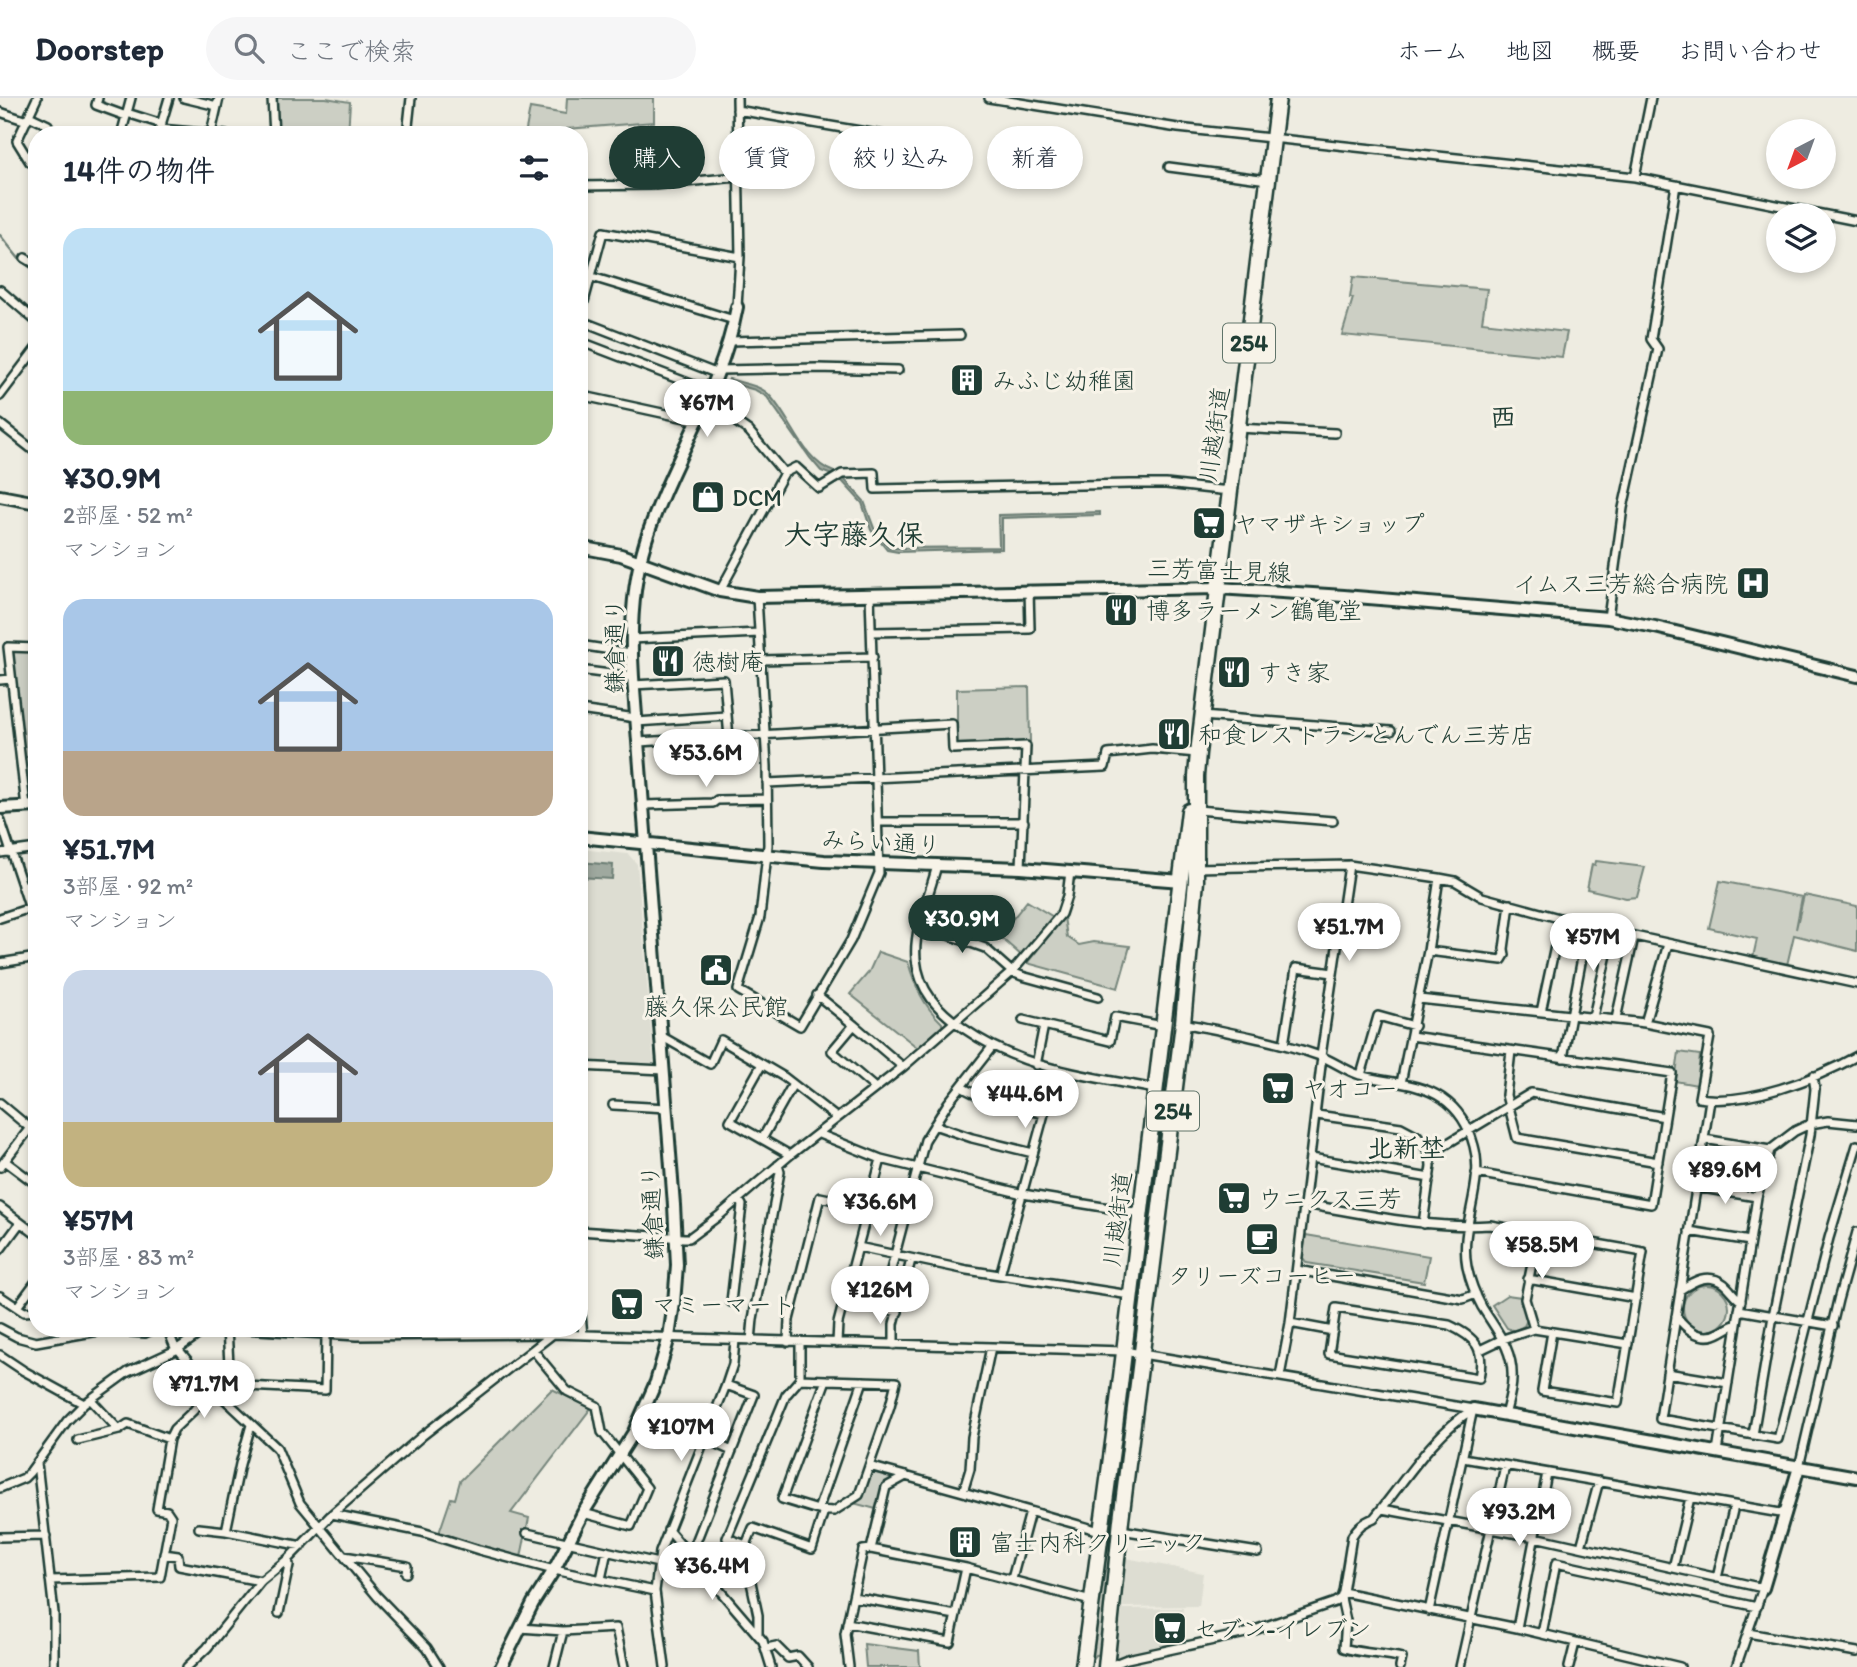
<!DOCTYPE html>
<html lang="ja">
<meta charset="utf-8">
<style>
body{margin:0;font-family:Itim,"Klee One",sans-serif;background:#f6f6f7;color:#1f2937;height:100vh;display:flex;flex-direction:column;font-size:26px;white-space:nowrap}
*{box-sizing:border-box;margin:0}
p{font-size:23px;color:#747a83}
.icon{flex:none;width:38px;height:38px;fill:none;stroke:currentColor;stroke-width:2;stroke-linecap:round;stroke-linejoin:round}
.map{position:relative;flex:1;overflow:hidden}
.details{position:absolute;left:28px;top:28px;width:560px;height:1211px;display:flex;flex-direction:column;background:#fff;border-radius:28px;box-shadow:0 4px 10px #0003}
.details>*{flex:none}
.top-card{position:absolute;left:609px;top:28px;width:665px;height:63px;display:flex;gap:14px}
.needle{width:46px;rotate:221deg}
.tools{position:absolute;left:1766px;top:21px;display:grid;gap:14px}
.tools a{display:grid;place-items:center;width:70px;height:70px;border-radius:50%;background:#fff;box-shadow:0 4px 10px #0003;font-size:35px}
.price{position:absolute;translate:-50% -60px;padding:0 16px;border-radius:24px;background:#fff;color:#222;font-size:23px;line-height:46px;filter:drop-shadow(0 2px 4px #0008)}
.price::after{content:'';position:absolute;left:50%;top:42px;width:21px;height:16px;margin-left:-10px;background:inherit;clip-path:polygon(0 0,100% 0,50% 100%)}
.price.current{background:#1f3d34;color:#fff}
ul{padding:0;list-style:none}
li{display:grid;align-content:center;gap:14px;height:371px;padding:0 35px}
li span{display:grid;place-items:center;height:217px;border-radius:21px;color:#555}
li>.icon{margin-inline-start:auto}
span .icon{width:126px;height:126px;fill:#fffc;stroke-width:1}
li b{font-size:30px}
h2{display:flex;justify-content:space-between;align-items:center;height:84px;padding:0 35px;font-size:30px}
.chip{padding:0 24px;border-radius:32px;background:#fff;box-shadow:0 4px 10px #0003;font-size:24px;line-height:63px}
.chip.current{background:#1f3d34;color:#fff}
header{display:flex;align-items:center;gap:42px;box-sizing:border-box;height:98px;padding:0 35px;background:#fff;border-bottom:2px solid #e0e1e3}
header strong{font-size:33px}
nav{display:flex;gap:38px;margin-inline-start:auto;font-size:24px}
.search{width:490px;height:63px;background:#f6f6f7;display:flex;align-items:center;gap:18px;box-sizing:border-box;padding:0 24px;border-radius:38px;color:#747a83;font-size:26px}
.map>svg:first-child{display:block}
.built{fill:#ddddd2}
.green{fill:#cccfc4;stroke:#76867c;stroke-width:2}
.water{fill:#9fa99f;stroke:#6c7e74;stroke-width:2}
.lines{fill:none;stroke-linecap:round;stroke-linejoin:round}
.stream{stroke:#6c7e74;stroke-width:2.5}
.street-casing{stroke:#1f3d34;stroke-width:12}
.secondary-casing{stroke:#1f3d34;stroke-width:16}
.highway-casing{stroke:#1f3d34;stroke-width:19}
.street{stroke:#f7f3e8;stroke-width:7}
.secondary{stroke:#f7f3e8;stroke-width:10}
.highway{stroke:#f7f3e8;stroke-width:14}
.labels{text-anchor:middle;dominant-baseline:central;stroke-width:6;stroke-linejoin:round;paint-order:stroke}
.shield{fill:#f7f3e8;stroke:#60746a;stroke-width:2}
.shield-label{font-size:23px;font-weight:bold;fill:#1f3d34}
.poi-label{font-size:24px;fill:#1f3d34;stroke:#f7f3e8;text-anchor:start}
.street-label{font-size:24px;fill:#1f3d34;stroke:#f7f3e8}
.neighbourhood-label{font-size:26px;font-weight:bold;fill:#1f3d34;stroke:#f7f3e8}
.quarter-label{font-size:28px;font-weight:bold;fill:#1f3d34;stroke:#f7f3e8}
</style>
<header>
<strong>Doorstep</strong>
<div class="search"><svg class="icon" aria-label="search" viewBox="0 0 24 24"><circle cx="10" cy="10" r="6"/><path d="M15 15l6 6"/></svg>ここで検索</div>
<nav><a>ホーム</a><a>地図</a><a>概要</a><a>お問い合わせ</a></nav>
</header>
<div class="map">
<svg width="1857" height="1569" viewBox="0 0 1857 1569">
<rect width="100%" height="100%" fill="#eeece1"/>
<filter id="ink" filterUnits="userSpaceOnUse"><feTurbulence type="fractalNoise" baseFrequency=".0143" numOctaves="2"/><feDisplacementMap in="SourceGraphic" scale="14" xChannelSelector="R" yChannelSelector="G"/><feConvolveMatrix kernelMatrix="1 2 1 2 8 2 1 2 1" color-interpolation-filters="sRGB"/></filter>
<g filter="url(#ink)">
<!-- built -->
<path class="built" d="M579 751 628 756 637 766 654 967 579 964Z
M1126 1460 1203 1475 1199 1508 1122 1509Z
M1183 1510 1179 1544 1119 1559 1116 1558 1122 1511Z"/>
<!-- green -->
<path class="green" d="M277 0H326L350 4 348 37H278Z
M567 0H654V24L567 31V37H525L530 10 566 16Z
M1353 179 1487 191 1482 224 1567 234 1562 259 1342 237 1353 200H1350Z
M14 551 37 553V659H24L11 554Z
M1029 589 1030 643 960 647 957 645V591Z
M1596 763 1645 769 1637 799 1626 800 1587 791 1592 766 1595 767Z
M1720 783 1802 799 1796 831 1804 797 1857 808V853L1794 837 1787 867 1753 859 1757 841 1709 830Z
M1027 803 1055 820 1022 858 999 838Z
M1186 803H1190L1188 836 1139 1241 1128 1240 1174 871Z
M1064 819 1067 839 1079 847 1094 844 1130 848 1118 890 1027 865Z
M878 854 908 864C915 888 923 907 942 925V928L918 950 850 896 869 874Z
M1679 954 1700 957 1697 987 1675 983Z
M1306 1137 1429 1158 1424 1184 1307 1165 1302 1159Z
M1683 1210a23 23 0 1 1 46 0a23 23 0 1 1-46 0Z
M1507 1197 1521 1199 1527 1222 1524 1228 1514 1233 1507 1230 1492 1207Z
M1127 1273 1135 1274 1117 1420 1106 1418Z
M552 1291 591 1310 511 1415 529 1420 521 1459 439 1435 451 1400 455 1401 460 1383Z
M873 1372 891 1377V1382L883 1387 876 1411 853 1405 863 1399 870 1374Z
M1105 1423 1117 1425 1104 1556 1096 1557 1090 1565Z
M864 1546 919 1553 920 1569H866Z"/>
<!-- water -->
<path class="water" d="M729 281C742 285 761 287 770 298 792 321 802 362 834 374L832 377 821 373 810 360 767 299 755 292 728 284Z
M844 381 864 403 874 430 889 450 999 449 998 417 1100 414V417L1002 420V451L898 454 887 452 871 432 862 405 842 383Z
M580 764 613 767 612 781 579 779Z"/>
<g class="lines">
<!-- stream -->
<path class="stream" d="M0 137 20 162 37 174"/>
<!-- street casing -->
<g class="street-casing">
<path id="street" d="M98 0 96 7 126 18
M184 0 217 8
M272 0 274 37
M989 0 1178 30 1635 79 1857 123
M737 12 907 41
M0 14 27 23
M127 15 162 26
M29 18 48 27 44 37
M160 31 226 37
M211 35 219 0
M121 37 131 0
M158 37 169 0
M407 37 411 0
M37 66 30 64 17 43 37 0
M1169 69 1268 82
M1635 79 1651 0
M579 88 655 87 737 79
M25 160 37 167
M592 179 734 222
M0 192 37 224
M737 209 740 159 737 0
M579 222 603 134 740 159
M579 222 718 276
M579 243 712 294
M729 243 960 237
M720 272 817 270 898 272
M579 297 699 323
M0 298 37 249
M707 304 749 333 784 375 796 369 819 390 842 376 874 375 875 391 1130 386H1166L1229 393
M0 326 33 352H37
M1238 330 1335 335
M720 493 784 375
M757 499 767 668 768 747 760 819 738 892 800 928 851 842 879 775 870 497
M1608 520 1623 410 1658 251 1651 241 1676 87
M872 534 1030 531 1029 492
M631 541 759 535
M579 547 631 555
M762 562 873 559
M579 572 633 579
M0 582 11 581
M633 587 724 582 729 640
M579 612 636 620
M1202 618 1391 633
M636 624 727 618
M638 644 952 626 953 651 1026 648 1021 770
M767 685 1105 669 1108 656 1152 651 1197 655
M644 707 713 705 717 702 767 701
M26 709 8 549 37 550
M1197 712 1333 723
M0 721 37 832
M878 724H1024
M0 755 37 750
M937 767C930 797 913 830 916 861 919 893 938 912 963 930 1023 972 1085 977 1155 991
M1195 770 1349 767 1439 780 1455 783 1482 799 1588 828 1857 886
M22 788 37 785
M0 820 30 810
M920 827 985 850 1012 874 1022 878 1098 899
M1428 853 1502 862 1505 857 1504 851 1510 806
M0 865 37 859
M817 897 854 927
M1419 901 1645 925 1710 938 1699 1000C1746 1008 1816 981 1857 958
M1541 914 1561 820
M1593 919 1612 834
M1616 921 1634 839
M1023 922 1110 943 1115 919 1163 928
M1183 925C1227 934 1274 942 1317 957 1333 962 1345 973 1360 977 1387 985 1418 984 1442 1000 1458 1011 1469 1029 1474 1048 1485 1087 1459 1128 1467 1169 1470 1183 1475 1196 1482 1209 1496 1232 1514 1252 1512 1281 1512 1293 1508 1305 1505 1317
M1645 925 1668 846
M661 938 710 966 721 942 784 979 837 1020
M1411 938 1672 975 1651 1106 1476 1075
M1284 947 1296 870 1333 875
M1511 953 1506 997 1517 1040 1658 1064
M1321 958 1349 767
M1563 960 1588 828
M762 966 730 1023 790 1057
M1036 967 1044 927
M579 968 664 972
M1361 977 1378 918 1414 928
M1401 985 1428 853 1439 780
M961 989 985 1001 1044 1016
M875 990 832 953 854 927 903 969
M1710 1002 1660 1321 1778 1341 1829 1140 1857 1047
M0 1005 37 1036
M613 1007 667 1010
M1317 1017 1401 1029 1418 1038 1430 1056 1431 1068 1423 1126
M934 1027 972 1040 1033 1055
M819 1036 881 1061 1023 1096 1140 1115
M762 1041 793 986
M1704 1041 1770 1052
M1430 1056 1531 995 1665 1019
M1311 1060 1430 1080
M5 1063 37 1087
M0 1069 30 1030
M1696 1089 1757 1099
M1305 1106C1366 1116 1427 1131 1490 1127L1643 1154 1618 1305 1542 1293 1552 1234
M0 1109 37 1137
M579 1133 684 1140H689L720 1117 790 1057 903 969 1012 874 1061 816 1067 798 1070 774
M1689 1133 1750 1143
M858 1149 967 1172 1130 1197
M0 1152 20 1125
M1297 1172 1463 1201 1476 1196
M1000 1177 1044 1016 1051 999 1057 971
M1528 1181 1636 1200
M1680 1192C1694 1183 1708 1174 1724 1186 1730 1191 1734 1198 1741 1203
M579 1196 583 1237
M0 1198 24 1214 37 1213
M731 1204 742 1107 738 1101
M17 1209 37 1182
M1336 1210 1449 1227C1477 1240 1485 1251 1479 1280L1329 1256Z
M1739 1212 1833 1228
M898 1214 881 1210 925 1042 948 1005 992 949
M1676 1218C1687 1232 1702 1245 1721 1234 1727 1231 1730 1228 1737 1226
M1290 1225 1333 1233
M0 1230 17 1239 36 1244 104 1232 145 1235 156 1230
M167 1230 176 1252
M228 1230 357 1238 553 1236 1124 1253 1473 1311
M1534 1231 1525 1201 1538 1135
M751 1243 753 1221 780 1074 778 1067
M788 1244 789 1222 820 1099 868 1109
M800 1244V1281L786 1297 727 1440 746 1447 753 1430 812 1451 824 1413
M837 1245 838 1225 881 1061
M894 1247V1226L911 1162
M178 1251 201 1279 277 1350 300 1405 377 1498 427 1550 439 1569
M533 1252 567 1293 597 1308 602 1334 647 1390 631 1428 583 1415
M1480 1252 1503 1241 1534 1231 1628 1246
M0 1257 24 1273 84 1306
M1667 1275 1728 1285
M1280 1278 1290 1225 1322 959
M800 1281 826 1282
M826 1282 896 1284 890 1308 859 1397 834 1413 818 1412 782 1401Z
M225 1287 325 1292 326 1237
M224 1289 229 1267 227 1230
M91 1302 119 1332
M251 1327 240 1366 226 1433 302 1448
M1753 1337 1773 1218 1810 1037 1815 991 1813 978
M705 1341 732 1353
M78 1342 119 1332 128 1326 169 1341
M1717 1354 1757 1099 1770 1052 1795 1033 1810 1026 1828 1023 1857 1026
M1463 1360 1786 1416
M37 1365 54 1515V1569
M869 1368 963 1394 970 1371 972 1339 991 1249
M1799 1369 1838 1202 1857 1134
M0 1390 24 1380 30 1374 67 1323 84 1306 128 1274 176 1252 208 1230
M963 1394 1100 1433
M1382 1411 1535 1439 1763 1490 1736 1569
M818 1412 863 1283
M332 1416 422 1434 479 1452 554 1472 655 1493
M199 1430 226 1433
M668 1432 763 1543 771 1569
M1121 1432 1258 1454
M527 1435 658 1465
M0 1439 46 1438
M1581 1449 1599 1383
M871 1451 886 1389 906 1378
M164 1456 178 1458 179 1468 261 1483
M344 1458 407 1468 406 1475
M690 1459 754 1297 726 1287
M748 1470 758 1517V1537
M1673 1470 1690 1400
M1717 1480 1734 1408
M601 1481 607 1453
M1012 1481 1030 1414
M50 1482 160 1479 171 1419 167 1413 157 1411 169 1341 174 1331 194 1312 212 1288
M1343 1494 1517 1530 1680 1569
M853 1499 956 1517
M1341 1500 1346 1523 1344 1550C1363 1556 1383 1555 1402 1560L1400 1569
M1429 1513 1473 1311
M279 1515 289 1467 288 1461
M847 1525 950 1544 966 1470
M520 1530 563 1533 616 1530 624 1569
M1517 1530 1547 1375
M1748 1535 1857 1554
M1542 1536 1556 1465 1757 1509
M767 1550 776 1548 788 1560 798 1558 808 1569
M187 1569 207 1550 261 1483 288 1461 332 1416 422 1338 553 1236 554 1230
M554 1569 563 1533
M665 1569 655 1493 660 1454 726 1287 733 1266 735 1242
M849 1569 845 1536 863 1452 871 1451 966 1470 1091 1503
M1107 1569 1127 1561 1246 1535 1335 1504 1341 1500 1343 1494 1352 1438C1358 1428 1364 1424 1374 1420 1406 1382 1430 1339 1473 1311
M1460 1569 1505 1368
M1569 1569 1575 1545"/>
</g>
<!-- secondary casing -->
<g class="secondary-casing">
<path id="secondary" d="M0 398 37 405
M579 449 621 457 720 493 757 499 1218 490 1344 498 1608 520 1655 529 1857 578
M0 710 37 708
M579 739 824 763 1021 770 1181 783
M1473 1311 1857 1379
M1763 1490 1799 1369
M501 1569 533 1505 554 1472 583 1415 634 1334 656 1284 669 1239 674 1205 677 1167 674 1107 633 579C630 534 632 486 646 442 672 361 721 294 737 209"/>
</g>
<!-- highway casing -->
<g class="highway-casing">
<path id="highway" d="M1083 1569 1114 1337 1189 713
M1106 1569 1121 1422 1183 925 1196 783V678L1198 655 1278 0"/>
</g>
<!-- street -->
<use href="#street" class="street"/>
<!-- secondary -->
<use href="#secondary" class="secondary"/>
<!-- highway -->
<use href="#highway" class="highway"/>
</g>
</g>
<!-- icons -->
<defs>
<g id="building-square" transform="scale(1.75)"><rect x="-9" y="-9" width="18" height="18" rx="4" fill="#1f3d34" stroke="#f7f3e8"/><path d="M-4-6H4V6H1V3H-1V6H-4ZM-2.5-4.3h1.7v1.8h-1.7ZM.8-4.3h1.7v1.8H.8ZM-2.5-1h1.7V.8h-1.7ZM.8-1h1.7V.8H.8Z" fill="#fff"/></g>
<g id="shop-square" transform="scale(1.75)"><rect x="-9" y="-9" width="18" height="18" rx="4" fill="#1f3d34" stroke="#f7f3e8"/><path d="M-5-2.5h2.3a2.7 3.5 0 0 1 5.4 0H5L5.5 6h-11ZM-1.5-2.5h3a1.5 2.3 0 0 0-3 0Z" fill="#fff"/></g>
<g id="supermarket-square" transform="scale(1.75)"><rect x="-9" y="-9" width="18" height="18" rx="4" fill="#1f3d34" stroke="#f7f3e8"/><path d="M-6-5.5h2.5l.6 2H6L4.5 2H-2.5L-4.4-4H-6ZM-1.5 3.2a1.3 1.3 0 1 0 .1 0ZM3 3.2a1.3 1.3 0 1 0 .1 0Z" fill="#fff"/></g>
<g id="hospital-square" transform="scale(1.75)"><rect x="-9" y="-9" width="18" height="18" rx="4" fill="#1f3d34" stroke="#f7f3e8"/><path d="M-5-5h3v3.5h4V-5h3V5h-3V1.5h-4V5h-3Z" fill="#fff"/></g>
<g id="restaurant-square" transform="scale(1.75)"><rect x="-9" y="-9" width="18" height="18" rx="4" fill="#1f3d34" stroke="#f7f3e8"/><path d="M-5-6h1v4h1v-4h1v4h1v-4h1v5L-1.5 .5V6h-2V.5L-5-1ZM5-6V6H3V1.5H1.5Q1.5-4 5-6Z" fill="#fff"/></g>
<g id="civic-square" transform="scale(1.75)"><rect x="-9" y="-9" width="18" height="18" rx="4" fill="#1f3d34" stroke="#f7f3e8"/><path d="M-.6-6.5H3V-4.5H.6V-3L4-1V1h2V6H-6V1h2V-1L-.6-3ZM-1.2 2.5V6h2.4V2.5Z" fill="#fff"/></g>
<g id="cafe-square" transform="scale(1.75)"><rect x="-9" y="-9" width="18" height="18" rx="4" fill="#1f3d34" stroke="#f7f3e8"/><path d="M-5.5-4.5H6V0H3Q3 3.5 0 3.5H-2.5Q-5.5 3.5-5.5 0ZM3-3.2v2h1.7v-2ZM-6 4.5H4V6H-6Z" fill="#fff"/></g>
</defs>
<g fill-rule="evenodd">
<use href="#building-square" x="967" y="282"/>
<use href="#shop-square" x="708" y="399"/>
<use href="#supermarket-square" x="1209" y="425"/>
<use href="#hospital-square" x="1753" y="485"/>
<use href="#restaurant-square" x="1121" y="512"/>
<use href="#restaurant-square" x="668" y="563"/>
<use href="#restaurant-square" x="1234" y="574"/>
<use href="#restaurant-square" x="1174" y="636"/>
<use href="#civic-square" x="716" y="872"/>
<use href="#supermarket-square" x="1278" y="990"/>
<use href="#supermarket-square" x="1234" y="1100"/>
<use href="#cafe-square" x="1262" y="1141"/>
<use href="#supermarket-square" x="627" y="1206"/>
<use href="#building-square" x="965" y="1444"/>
<use href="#supermarket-square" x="1170" y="1530"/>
</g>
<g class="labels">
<!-- shield labels -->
<g class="shield">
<rect x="1223" y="225.5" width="52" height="39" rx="5"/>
<rect x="1147" y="993.5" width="52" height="39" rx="5"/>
</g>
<g class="shield-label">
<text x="1249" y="245">254</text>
<text x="1173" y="1013">254</text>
</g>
<!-- poi labels -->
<g class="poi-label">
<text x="992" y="282">みふじ幼稚園</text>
<text x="732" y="399">DCM</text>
<text x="1234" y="425">ヤマザキショップ</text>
<text x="1728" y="485" text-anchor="end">イムス三芳総合病院</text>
<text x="1146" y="512">博多ラーメン鶴亀堂</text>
<text x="692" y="563">徳樹庵</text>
<text x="1258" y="574">すき家</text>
<text x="1198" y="636">和食レストランとんでん三芳店</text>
<text x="716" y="908" text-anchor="middle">藤久保公民館</text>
<text x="1302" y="990">ヤオコー</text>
<text x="1258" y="1100">ウニクス三芳</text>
<text x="1262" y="1177" text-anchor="middle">タリーズコーヒー</text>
<text x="652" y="1206">マミーマート</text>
<text x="990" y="1444">富士内科クリニック</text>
<text x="1194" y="1530">セブン-イレブン</text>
</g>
<!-- street labels -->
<g class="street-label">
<text transform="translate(1214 336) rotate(-82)">川越街道</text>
<text transform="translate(1219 472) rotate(2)">三芳富士見線</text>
<text transform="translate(614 548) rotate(-90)">鎌倉通り</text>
<text transform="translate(881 744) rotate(3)">みらい通り</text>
<text transform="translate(652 1114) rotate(-93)">鎌倉通り</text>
<text transform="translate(1117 1121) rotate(-83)">川越街道</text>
</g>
<!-- neighbourhood labels -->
<g class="neighbourhood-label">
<text x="1503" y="319">西</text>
<text x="1406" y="1050">北新埜</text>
</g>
<!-- quarter labels -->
<g class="quarter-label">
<text x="854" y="436">大字藤久保</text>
</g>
</g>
</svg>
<div class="tools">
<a><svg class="needle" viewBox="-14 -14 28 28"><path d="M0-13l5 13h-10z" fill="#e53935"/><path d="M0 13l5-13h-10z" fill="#747a83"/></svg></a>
<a><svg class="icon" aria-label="layers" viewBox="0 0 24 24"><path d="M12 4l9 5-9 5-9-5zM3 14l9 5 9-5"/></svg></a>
</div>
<b class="price" style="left:707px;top:341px">¥67M</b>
<b class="price" style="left:706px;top:691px">¥53.6M</b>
<b class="price current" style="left:962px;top:857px">¥30.9M</b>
<b class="price" style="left:1349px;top:865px">¥51.7M</b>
<b class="price" style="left:1593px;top:875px">¥57M</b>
<b class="price" style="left:1025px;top:1032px">¥44.6M</b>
<b class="price" style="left:1725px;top:1108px">¥89.6M</b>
<b class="price" style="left:880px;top:1140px">¥36.6M</b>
<b class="price" style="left:1542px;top:1183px">¥58.5M</b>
<b class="price" style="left:880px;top:1228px">¥126M</b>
<b class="price" style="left:204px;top:1322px">¥71.7M</b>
<b class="price" style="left:681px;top:1365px">¥107M</b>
<b class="price" style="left:1519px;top:1450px">¥93.2M</b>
<b class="price" style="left:712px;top:1504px">¥36.4M</b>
<div class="top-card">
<a class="chip current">購入</a>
<a class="chip">賃貸</a>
<a class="chip">絞り込み</a>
<a class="chip">新着</a>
</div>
<section class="details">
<h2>14件の物件<svg class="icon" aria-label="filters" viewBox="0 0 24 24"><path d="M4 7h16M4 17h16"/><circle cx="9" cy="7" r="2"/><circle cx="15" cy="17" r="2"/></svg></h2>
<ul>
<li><span style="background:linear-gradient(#bfe0f5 75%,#8fb573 0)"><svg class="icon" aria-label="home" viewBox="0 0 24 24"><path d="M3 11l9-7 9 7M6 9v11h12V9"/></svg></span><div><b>¥30.9M</b><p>2部屋 · 52 m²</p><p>マンション</p></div></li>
<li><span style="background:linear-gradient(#a9c7e8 70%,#b9a48a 0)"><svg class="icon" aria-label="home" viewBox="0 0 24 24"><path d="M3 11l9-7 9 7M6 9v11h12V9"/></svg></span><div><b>¥51.7M</b><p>3部屋 · 92 m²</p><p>マンション</p></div></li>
<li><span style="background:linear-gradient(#c9d6e8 70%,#c2b280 0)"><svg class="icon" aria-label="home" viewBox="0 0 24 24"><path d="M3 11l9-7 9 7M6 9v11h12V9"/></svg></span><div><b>¥57M</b><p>3部屋 · 83 m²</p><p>マンション</p></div></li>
</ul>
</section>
</div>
